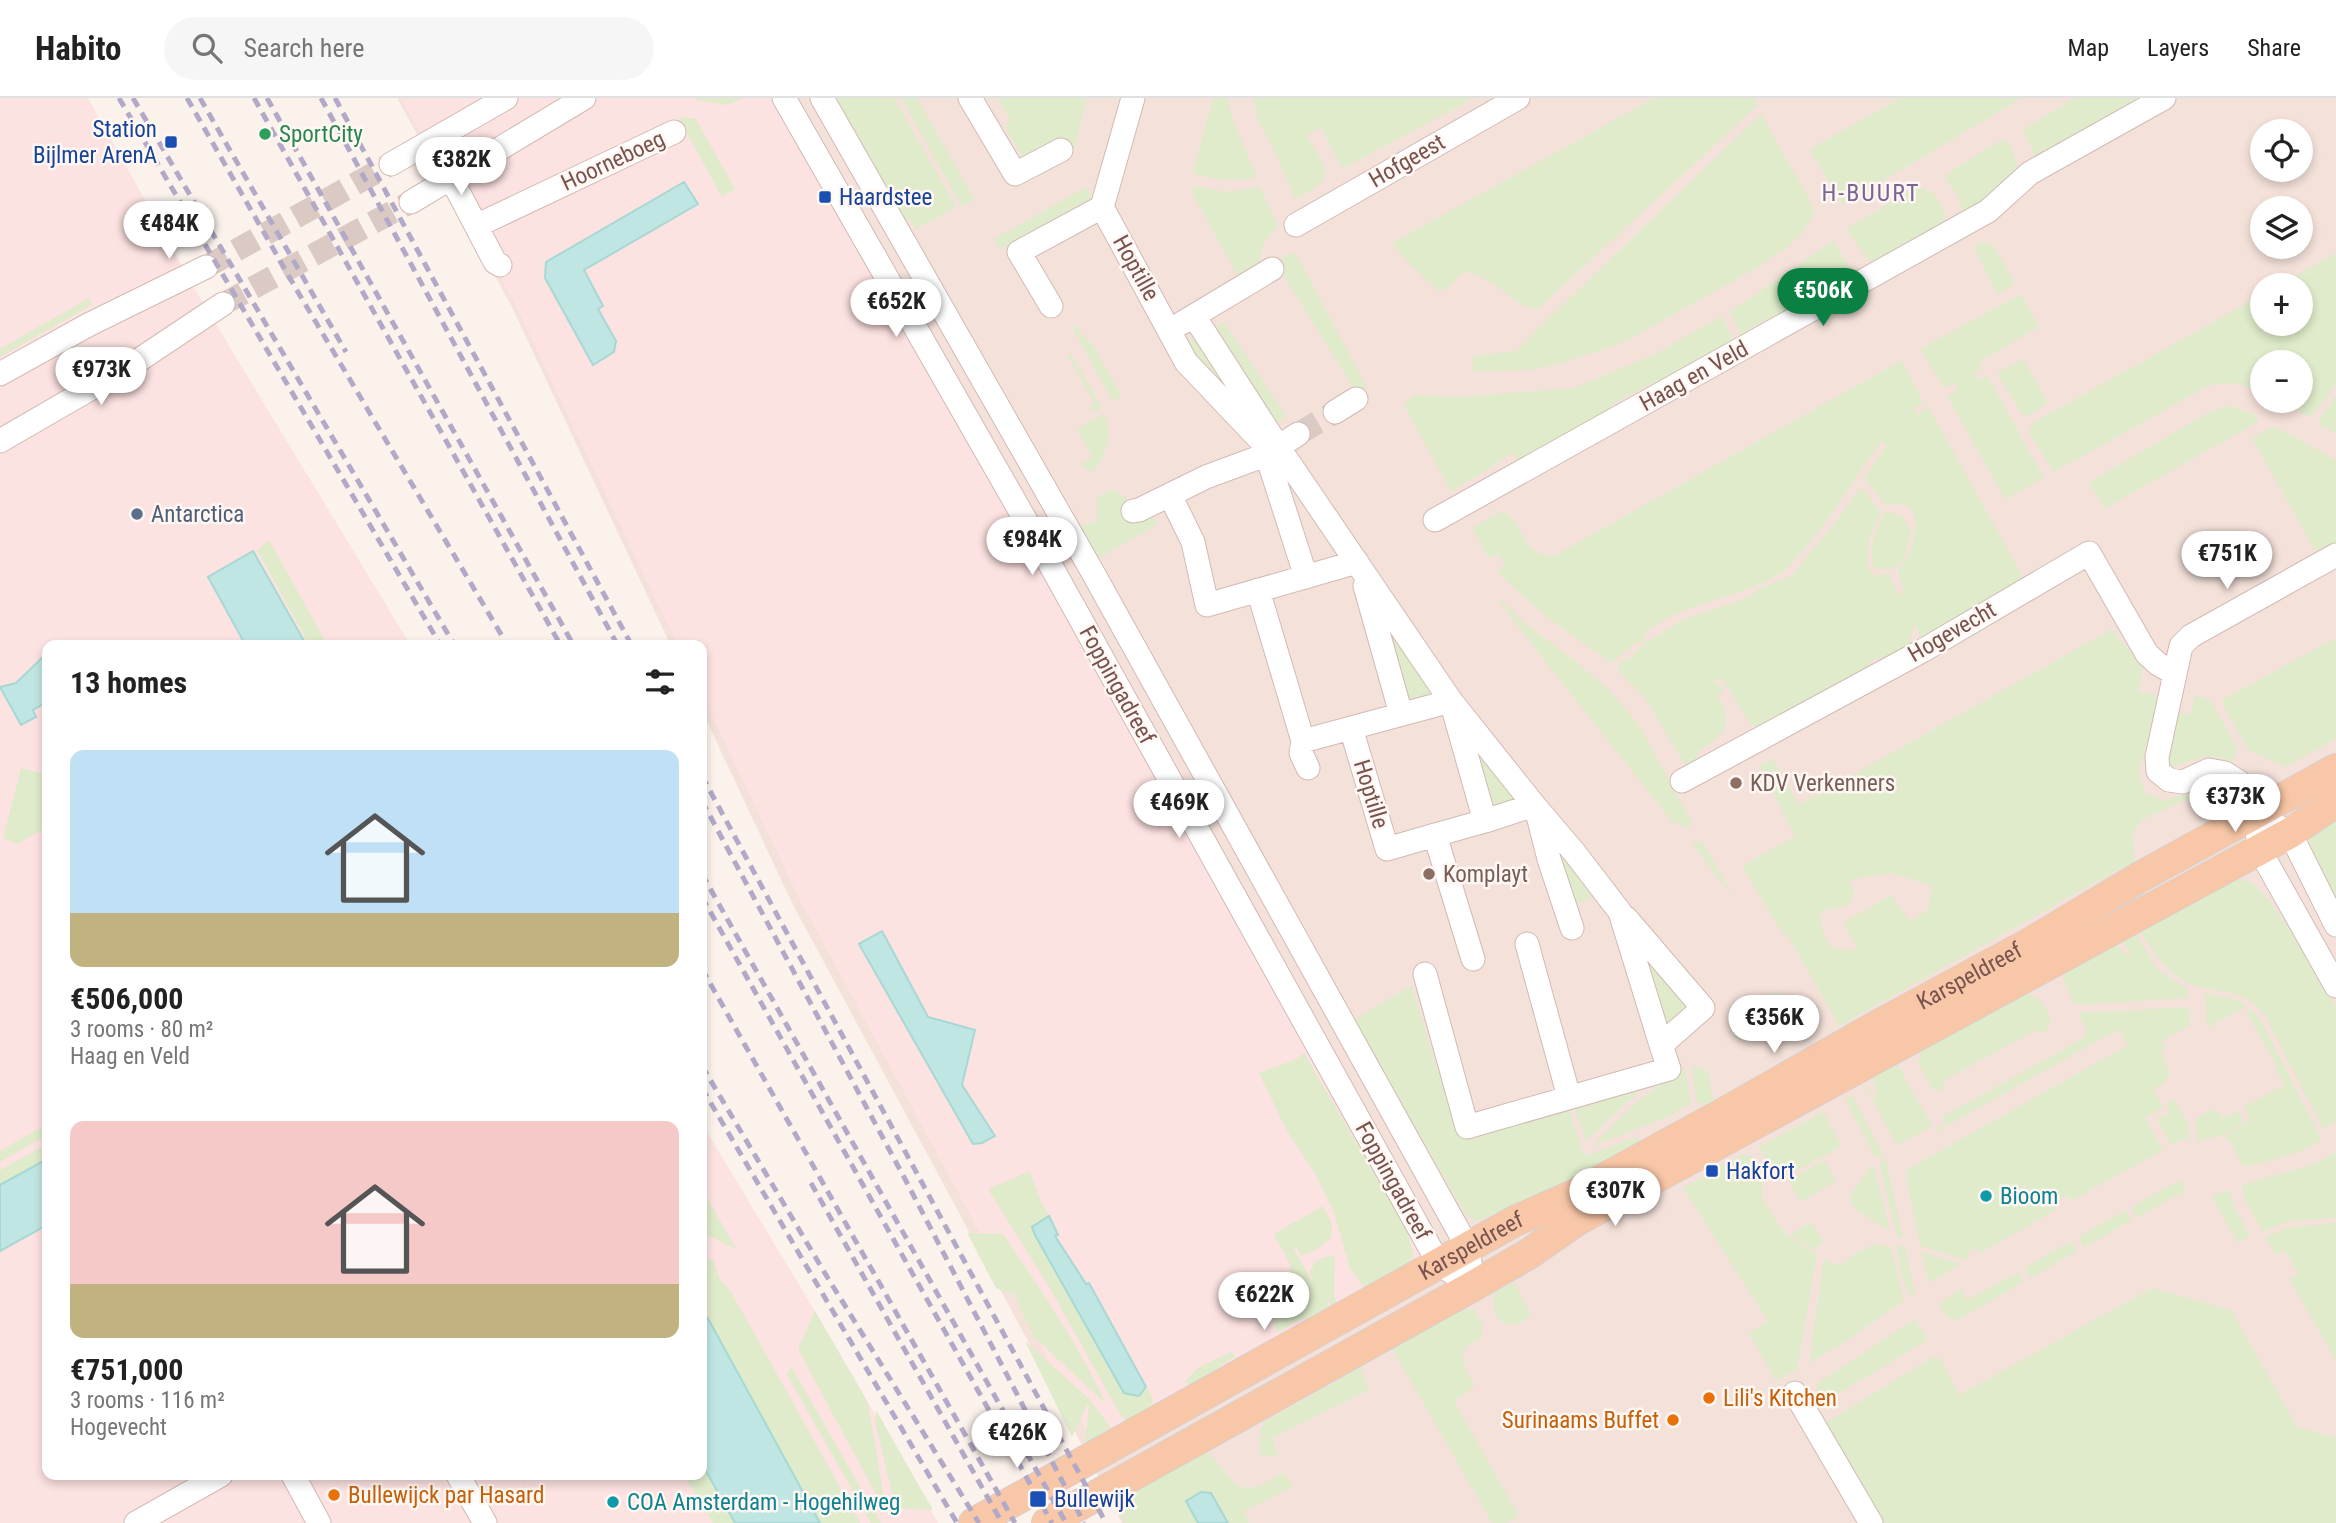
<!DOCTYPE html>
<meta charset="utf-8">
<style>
body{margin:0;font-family:"Roboto Condensed",sans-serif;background:#f6f6f6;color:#222;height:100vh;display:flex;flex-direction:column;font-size:26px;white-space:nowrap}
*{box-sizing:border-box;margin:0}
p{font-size:23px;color:#767676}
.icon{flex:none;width:38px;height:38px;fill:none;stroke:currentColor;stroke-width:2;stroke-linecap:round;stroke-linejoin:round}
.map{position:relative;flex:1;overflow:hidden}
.details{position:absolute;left:42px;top:542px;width:665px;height:840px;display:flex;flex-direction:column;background:#fff;border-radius:14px;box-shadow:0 4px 10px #0003}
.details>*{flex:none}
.buttons{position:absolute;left:2250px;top:21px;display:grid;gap:14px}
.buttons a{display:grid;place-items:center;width:63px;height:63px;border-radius:50%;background:#fff;box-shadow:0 4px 10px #0003;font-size:35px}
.price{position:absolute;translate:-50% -60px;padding:0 16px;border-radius:24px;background:#fff;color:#222;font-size:23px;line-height:46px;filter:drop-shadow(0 2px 4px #0008)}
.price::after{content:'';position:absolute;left:50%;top:42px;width:21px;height:16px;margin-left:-10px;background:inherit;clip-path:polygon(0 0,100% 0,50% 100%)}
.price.on{background:#0b8043;color:#fff}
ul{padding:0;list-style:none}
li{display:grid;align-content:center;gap:14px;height:371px;padding:0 28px}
li span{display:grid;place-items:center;height:217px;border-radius:14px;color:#555}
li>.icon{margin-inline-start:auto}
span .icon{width:126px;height:126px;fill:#fffc;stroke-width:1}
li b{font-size:30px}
h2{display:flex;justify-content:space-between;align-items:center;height:84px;padding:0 28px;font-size:30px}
header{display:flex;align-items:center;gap:42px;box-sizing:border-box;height:98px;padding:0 35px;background:#fff;border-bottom:2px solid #e0e0e0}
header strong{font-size:33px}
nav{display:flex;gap:38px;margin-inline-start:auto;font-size:24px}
.search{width:490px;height:63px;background:#f6f6f6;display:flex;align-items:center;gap:18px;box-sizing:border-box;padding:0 24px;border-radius:38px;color:#767676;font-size:26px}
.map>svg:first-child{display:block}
.residential{fill:#f4e2da;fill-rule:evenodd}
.commercial{fill:#fce2e0}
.green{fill:#dfebca;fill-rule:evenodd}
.water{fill:#c0e6e3;stroke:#a6d8d4;stroke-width:2}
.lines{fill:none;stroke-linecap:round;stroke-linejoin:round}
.minor-tunnel{stroke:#dbcac4;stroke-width:23;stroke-dasharray:23 11;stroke-linecap:butt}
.minor-casing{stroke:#d2bab3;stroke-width:25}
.major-casing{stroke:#d9cfcd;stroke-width:32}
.minor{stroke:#fff;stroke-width:23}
.major{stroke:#f8c7a7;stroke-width:30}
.rail{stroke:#b2a9c8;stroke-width:5;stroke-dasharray:10 7;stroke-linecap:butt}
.leisure-dot{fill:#2e9e5b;stroke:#fff7f3;stroke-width:2.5}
.transit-dot{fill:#1a4fb4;stroke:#fff7f3;stroke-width:2.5}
.service-dot{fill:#5c6f8a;stroke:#fff7f3;stroke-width:2.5}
.education-dot{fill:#8d6e63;stroke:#fff7f3;stroke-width:2.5}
.culture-dot{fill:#0f9aa8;stroke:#fff7f3;stroke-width:2.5}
.food-dot{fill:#e8710a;stroke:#fff7f3;stroke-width:2.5}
.labels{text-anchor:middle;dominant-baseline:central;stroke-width:5;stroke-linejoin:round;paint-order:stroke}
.transit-label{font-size:23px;fill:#164399;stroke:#fff7f3;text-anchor:start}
.leisure-label{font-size:23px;fill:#27864d;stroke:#fff7f3;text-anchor:start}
.street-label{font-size:23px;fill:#78534e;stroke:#fff7f3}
.service-label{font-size:23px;fill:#4e5e75;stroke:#fff7f3;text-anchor:start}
.education-label{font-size:23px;fill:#785e54;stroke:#fff7f3;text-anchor:start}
.culture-label{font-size:23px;fill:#0d838f;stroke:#fff7f3;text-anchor:start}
.food-label{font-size:23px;fill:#c56008;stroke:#fff7f3;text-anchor:start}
.neighbourhood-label{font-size:24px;letter-spacing:2px;fill:#7a6693;stroke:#fff7f3}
</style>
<header>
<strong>Habito</strong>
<div class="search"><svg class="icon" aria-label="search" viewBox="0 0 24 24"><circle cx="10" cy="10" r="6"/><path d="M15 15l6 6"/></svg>Search here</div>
<nav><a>Map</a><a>Layers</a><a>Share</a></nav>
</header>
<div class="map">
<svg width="2336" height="1425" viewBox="0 0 2336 1425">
<rect width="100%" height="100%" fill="#fcf2ec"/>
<!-- residential -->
<path class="residential" d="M397 0H2336V1425H1122L1030 1247 792 805 702 613V548H671L511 207ZM2263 33H2301V72H2263ZM2263 110H2301V149H2263ZM2263 187H2301V226H2263ZM2263 264H2301V303H2263Z"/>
<!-- commercial -->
<path class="commercial" d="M0 0H88L197 195 411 548H47V1377H702V1026L815 1213 938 1425H0Z
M401 0H780L1440 1158 1094 1346 799 800 702 597V548H678L514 204Z"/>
<!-- green -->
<path class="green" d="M696 0H743L727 7 697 2Z
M833 0H894L956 109 916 131 910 121 903 125Z
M901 0H917L975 102 962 109Z
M997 0H1087L1074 52 1055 49 1026 65 1005 29 1011 23Z
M1213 0H1227L1234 24 1257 79C1234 84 1218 82 1195 76L1193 73Z
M1253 0H1474L1346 69H1341L1321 30 1307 36C1324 74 1342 77 1295 101L1273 49 1258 23Z
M1654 0H1754L1758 7 1539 210C1523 213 1512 198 1499 190 1490 183 1479 178 1469 173 1457 176 1453 191 1438 193 1422 176 1405 164 1392 145Z
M1900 0H2022L1842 107 1810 51Z
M2074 0H2143L2036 60 2023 32Z
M1761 16 1808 99 1814 115 1803 135 1785 151 1748 175 1622 245 1560 266 1532 272 1472 273 1474 258 1517 253 1539 230Z
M678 19 696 21 735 91 722 99Z
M2003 41 2011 49 2019 72C1999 83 1983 103 1965 119L1957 96 1944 80 1954 71Z
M1192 87 1225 94 1260 89 1278 127 1264 144 1258 171 1239 180 1193 97Z
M1086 89 1093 99 1000 152 994 141Z
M1914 90C1938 90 1941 105 1947 124L1871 166 1846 131Z
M1833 143 1855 177 1774 223 1769 221 1750 230 1747 239 1742 242 1730 214Z
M1983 143 1994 148 2015 186 1997 197 1974 149Z
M1289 155 1297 157 1364 284 1366 289 1361 294 1353 289 1279 170 1282 160Z
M2336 155V287L2311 319 2277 303H2301V264H2263V295C2243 285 2229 283 2208 288L2054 374 2030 336V330L2034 324 2263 196V226H2301V187H2279Z
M2021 196 2039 229 1980 263 1982 270 1973 275 1978 282 1987 277 2044 380 2005 401 1947 298 1958 293 1954 285 1944 290 1920 251Z
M89 200 92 207 0 259V251Z
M1722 218 1735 246 1658 288 1652 285 1610 308 1609 316 1521 367 1513 355 1451 394 1404 307 1414 297 1462 299 1574 290 1653 257Z
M1224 224 1286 318 1272 328 1209 234Z
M1075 228 1094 249 1122 298 1113 303 1072 229Z
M1196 237 1252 317 1184 248Z
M1071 256 1102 310 1092 315 1091 311 1094 304 1067 257Z
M2023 261 2048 305 2029 318 2022 316 1997 275Z
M1902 262 1923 304 1914 311 1918 317 1928 308 2024 481 1922 543 1916 528 1912 531 1913 536 1909 540 1914 548 1885 563 1876 560 1870 564 1867 573 1759 629 1750 626 1722 580 1714 583 1724 591 1718 599C1736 629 1722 638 1696 655L1700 664 1692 667 1684 665 1643 597 1618 573 1620 563 1631 560 1643 547 1682 522 1747 500 1762 489 1791 478 1837 422 1861 389 1881 414 1870 439 1867 467 1873 477 1889 476 1899 498 1904 493 1897 472C1914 462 1925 409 1902 406 1898 405 1890 407 1886 408L1864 380 1887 347 1882 343C1853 380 1832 421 1800 456 1794 462 1788 470 1781 475 1739 502 1683 502 1644 536L1645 544H1636L1612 565C1571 537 1531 510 1497 473L1505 468 1498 456 1489 461 1472 430 1503 413C1527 426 1519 458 1554 458Z
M2336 298V336L2320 327 2318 323Z
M2230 308 2256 317 2258 324 2104 411 2089 384 2215 311Z
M1105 315C1112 334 1108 361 1091 374L1083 370 1080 366 1093 359 1077 331Z
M2274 328 2336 362V447L2318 458 2252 340Z
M1113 391 1151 417 1158 426 1097 461 1078 429 1097 423V399Z
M1886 413 1902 418 1911 433 1904 463 1891 472 1874 470C1869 449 1874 431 1886 413Z
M269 442 328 548H310L257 452Z
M1495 496 1526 526 1574 562 1608 591 1639 627 1692 725 1690 730 1673 725 1516 526Z
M1374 500 1440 598 1402 609Z
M2112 531 2143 569 2139 594 2155 596 2158 611 2138 675 2145 695 2163 702 2211 690 2142 722 2133 735 2135 764 2098 783 1839 928 1785 833V840L1742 768 1795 738 1759 668 1773 660 1799 707ZM1892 775 1932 788 1928 811 1911 824 1891 797 1843 825 1858 851C1825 856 1823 842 1820 813L1848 808 1855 794 1848 782Z
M2336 540V641L2285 669 2248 652 2223 607V601Z
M2195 597 2206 600 2212 605 2238 651 2232 664C2212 652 2194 662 2174 669L2168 666 2174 613 2190 617Z
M1464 627 1526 706 1487 716Z
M21 670 41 675 47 691V729L17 746 3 740Z
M2336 706V806L2310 749V731Z
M1547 730 1599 795 1572 809Z
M1697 743 1703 744 1734 800 1692 746Z
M2228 780 2251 784 2270 803 2297 841 2336 909V1024L2323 1031 2265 917C2240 889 2227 897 2196 888 2168 879 2154 855 2139 831Z
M2135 834 2156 870 2188 891V900L2074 907 2064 882 2065 873 2112 840 2116 847 2128 858 2131 857 2122 841Z
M1638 840 1696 908 1664 933Z
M1411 887 1458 1036 1567 1005 1584 1058 1636 1039 1641 1043 1520 1107 1476 1123 1466 1117 1353 923Z
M1777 892 1798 931 1776 942 1769 937 1773 894Z
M2018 894C2036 895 2045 905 2051 922L2045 935 2034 933 1945 982 1941 993 1932 991 1918 964 1922 948Z
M2205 895 2234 901 2247 908 2207 930Z
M2189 909 2190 927 2161 943 2166 950 2161 953 2170 976 2164 985 2153 991 2163 1009 2146 1020 2163 1052 2071 1103 2067 1097 2053 1105 2056 1112 1980 1155 1976 1149 1967 1155 1970 1160 1967 1162 1920 1148 1905 1073 2128 947 2119 931 1936 1034 1935 1032 1946 1026 1942 1019 2085 939 2087 931 2078 915Z
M2251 911 2263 926 2322 1042 2299 1054 2247 1069 2240 1066 2232 1046 2224 1038 2250 1022 2244 1009 2284 987 2276 972 2278 970 2246 914Z
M1762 917 1756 942 1732 940Z
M1304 955 1405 1128 1414 1158 1392 1181 1366 1193 1350 1170 1334 1115 1316 1077 1287 1033 1259 975 1294 962Z
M1896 964 1932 1028 1897 1048 1863 983 1875 1001 1877 999 1874 982 1870 975Z
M1700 969 1709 974 1711 995 1714 1002 1703 1008 1696 1002 1692 970Z
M1685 970 1691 1005 1667 1019 1593 1048C1622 1016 1648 992 1685 970Z
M1647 986 1586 1043 1572 1003Z
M1852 997 1883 1056 1876 1060 1845 1001Z
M2174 1001 2188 1026 2189 1039 2171 1047 2157 1021 2170 1014 2166 1005Z
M2213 1011 2215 1015 2218 1013 2223 1020 2238 1012 2244 1024 2222 1037 2198 1043 2195 1021Z
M1823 1014 1842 1048 1778 1083 1759 1049Z
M47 1026V1037L0 1064V1053Z
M47 1046V1061L0 1087V1072Z
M2336 1054V1120L2289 1123 2263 1134 2245 1102 2242 1087 2317 1065Z
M1743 1056 1757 1061 1763 1082 1762 1099 1778 1126 1787 1136 1817 1157 1797 1271 1776 1283 1749 1235 1768 1223 1683 1090Z
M1886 1061 1903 1140 1897 1138 1879 1064Z
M1824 1062 1836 1083 1801 1104 1788 1083Z
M1871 1067 1874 1069 1887 1119 1889 1133 1855 1111 1850 1103 1851 1096Z
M1030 1073 1040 1102 1049 1118 1032 1129 1035 1137 1124 1294H1144L1146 1289 1153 1300 1150 1311 1131 1323H1126L1117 1311 1051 1192 988 1091Z
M2180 1082 2186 1092 2137 1120 2131 1109Z
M702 1091 737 1152 702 1134Z
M2229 1092 2234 1108 2250 1138 2238 1145 2211 1098Z
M1323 1108 1332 1126 1331 1140 1316 1152 1301 1158 1296 1149 1294 1151 1312 1183 1314 1182 1309 1173 1313 1170V1165L1322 1160 1335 1157 1334 1197 1339 1209 1332 1213 1327 1195 1329 1215 1323 1220 1299 1222 1277 1235 1274 1226 1277 1216 1265 1190 1289 1176 1290 1166 1274 1136Z
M2125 1112 2132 1122 2084 1150 2078 1139Z
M1811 1124 1824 1145 1813 1152 1791 1136Z
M2336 1125V1262L2289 1181 2298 1176 2285 1152 2276 1157 2265 1139 2291 1129Z
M967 1135 1003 1136C1040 1190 1078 1246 1106 1306L1034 1239 1014 1196 996 1190Z
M2071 1143 2077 1153 2031 1180 2024 1170Z
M1875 1146 1891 1149 1904 1203 1840 1247 1809 1265 1824 1160 1835 1167 1844 1165 1857 1154Z
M1897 1147 1905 1149 1915 1195 1910 1199 1900 1172Z
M1921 1154 1961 1166 1929 1185Z
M702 1160 713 1163 720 1181 730 1192 860 1425H820L702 1211Z
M2018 1174 2024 1184 1958 1222 1948 1221 1939 1206 1960 1190 1967 1202Z
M1514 1184 1531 1217C1526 1221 1521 1225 1516 1226 1496 1230 1490 1207 1496 1193Z
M2152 1190 2231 1212 2297 1329 2336 1340V1425H1880L1825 1325 1933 1259 1940 1260 1959 1297Z
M1458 1209 1475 1212 1483 1228 1480 1241C1452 1252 1464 1268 1475 1288L1454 1303 1519 1418 1506 1425H1492L1389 1245Z
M815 1213 868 1305 887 1417 798 1251Z
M1915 1221 1928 1242 1816 1309V1289L1821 1283Z
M1025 1243 1090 1302 1111 1330 1085 1346 1089 1308 1087 1307 1072 1339Z
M1232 1254 1235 1259 1219 1269 1205 1288H1189L1185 1283 1200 1268Z
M791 1268 870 1406 881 1425H871L787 1277Z
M1361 1269 1369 1292 1272 1340 1278 1358 1259 1357 1262 1325Z
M876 1312 933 1412 896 1410 875 1324Z
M1198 1352C1223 1358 1228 1393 1251 1390 1261 1389 1273 1380 1282 1375L1285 1376 1293 1389 1244 1413 1249 1425H1228L1211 1396 1186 1403 1198 1425H1124L1112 1400Z
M702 1366 735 1425H713L684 1377H702Z"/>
<!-- water -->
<path class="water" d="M684 84 698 106 584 172 603 208 598 211 616 243 614 254 593 267 545 180 546 164Z
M253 453 307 548H246L208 479Z
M47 555V604L33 612 36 619 21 627 0 589 16 585Z
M882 833 928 919 975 932 962 987 995 1038 982 1045 973 1046 859 846Z
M47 1061V1127L0 1153V1087Z
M1049 1118 1058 1137 1055 1138 1086 1186 1089 1185 1146 1289 1139 1298 1124 1295 1035 1137 1032 1129Z
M702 1211 711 1226 820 1425H735L702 1366Z
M1201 1394 1211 1395 1228 1425H1198L1186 1403Z"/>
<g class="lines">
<!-- minor-tunnel -->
<path class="minor-tunnel" d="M206 169 391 66
M223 206 411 104
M1298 336 1335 314"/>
<!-- minor casing -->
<g class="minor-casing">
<path id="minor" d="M784 0 1026 423 1439 1166 1473 1188
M822 0 1092 473 1468 1150 1470 1164
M970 0 1015 76 1061 52
M391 66 506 0
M451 80 495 164 500 167
M411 104 584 0
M1102 109 1186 264 1263 345 1306 479
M1296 127 1518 0
M476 128 674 34
M1051 208 1019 154 1102 109 1133 0
M1194 218 1279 350 1451 603 1534 707
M1182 225 1272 171
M0 276 88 227 206 169
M1335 314 1356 301
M0 343 133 266 223 206
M1170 397 1193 444 1207 507 1357 464
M1133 413 1139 412 1206 379 1268 356 1298 336
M1435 422 1988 113 2030 75 2164 0
M2336 457 2191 538 2181 548 2157 659 2158 673 2169 682 2183 684 2209 672 2225 675 2239 684 2255 716 2259 751 2336 888
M1365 488 1401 616
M1258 492 1303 643 1301 655 1308 670
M1351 630 1387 751 1435 737 1473 861
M1303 643 1451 603 1485 723 1534 707 1574 754 1620 814 1661 947
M1682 683 1922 553 2089 455 2147 556 2158 566 2174 575
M1537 714 1549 761 1572 830
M2255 716 2290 735 2336 827
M1435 737 1485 723
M1527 846 1569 999
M1425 876 1467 1029 1669 971 1661 947 1703 910 1626 820
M1795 1295 1871 1425
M293 1377 319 1425
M458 1377 485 1425
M136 1425 221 1377"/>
</g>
<!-- major casing -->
<g class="major-casing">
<g id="major">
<path id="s1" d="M974 1425 1515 1123 1574 1097 1724 1015 1882 925 2030 845 2140 779 2336 671"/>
<path d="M1047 1425 1473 1188 1527 1157 1576 1123 2290 735 2336 704"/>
</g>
</g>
<!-- minor -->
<use href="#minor" class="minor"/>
<!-- major -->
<use href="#major" class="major"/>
<!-- rail -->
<path class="rail" d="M119 0 441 548
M133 0 455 548
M187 0 295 189 508 548
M200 0 346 254
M254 0 561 548
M267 0 574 548
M321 0 618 548
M335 0 632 548
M702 678 1106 1425
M702 703 905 1081 1084 1425
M702 776 1066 1425
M702 799 1052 1425
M702 871 1015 1425
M702 968 826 1177 979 1425
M702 990 957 1425
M811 1085 1002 1425"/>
</g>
<!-- markers -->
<circle class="leisure-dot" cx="265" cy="36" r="7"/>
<g class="transit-dot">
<rect x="164" y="37" width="14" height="14" rx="3.5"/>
<rect x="818" y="92" width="14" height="14" rx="3.5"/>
<rect x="1705" y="1066" width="14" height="14" rx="3.5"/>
<rect x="1029" y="1392" width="18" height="18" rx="3.5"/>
</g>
<circle class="service-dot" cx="137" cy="416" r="7"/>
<g class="education-dot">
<circle cx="1736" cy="685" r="7"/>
<circle cx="1429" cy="776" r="7"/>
</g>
<g class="culture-dot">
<circle cx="1986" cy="1098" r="7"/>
<circle cx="613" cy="1404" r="7"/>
</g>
<g class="food-dot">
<circle cx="1709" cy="1300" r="7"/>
<circle cx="1673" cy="1322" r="7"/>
<circle cx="334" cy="1397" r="7"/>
</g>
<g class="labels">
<!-- transit labels -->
<g class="transit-label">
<text x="157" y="31" text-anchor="end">Station<tspan x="157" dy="26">Bijlmer ArenA</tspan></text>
<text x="839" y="99">Haardstee</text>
<text x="1726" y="1073">Hakfort</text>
<text x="1054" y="1401">Bullewijk</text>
</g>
<!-- leisure labels -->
<g class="leisure-label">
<text x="279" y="36">SportCity</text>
</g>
<!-- street labels -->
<g class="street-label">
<text transform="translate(613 63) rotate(-25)">Hoorneboeg</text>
<text transform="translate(1407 63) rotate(-30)">Hofgeest</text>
<text transform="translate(1136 170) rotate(61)">Hoptille</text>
<text transform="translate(1694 278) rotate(-29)">Haag en Veld</text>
<text transform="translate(1952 534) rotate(-30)">Hogevecht</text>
<text transform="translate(1117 587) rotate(61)">Foppingadreef</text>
<text transform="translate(1371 696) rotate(73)">Hoptille</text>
<text stroke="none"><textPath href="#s1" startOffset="1136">Karspeldreef</textPath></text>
<text transform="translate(1393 1083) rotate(61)">Foppingadreef</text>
<text stroke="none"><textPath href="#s1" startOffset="569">Karspeldreef</textPath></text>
</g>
<!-- service labels -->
<g class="service-label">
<text x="151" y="416">Antarctica</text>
</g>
<!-- education labels -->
<g class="education-label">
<text x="1750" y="685">KDV Verkenners</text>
<text x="1443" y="776">Komplayt</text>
</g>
<!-- culture labels -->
<g class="culture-label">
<text x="2000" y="1098">Bioom</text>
<text x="627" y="1404">COA Amsterdam - Hogehilweg</text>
</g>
<!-- food labels -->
<g class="food-label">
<text x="1723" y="1300">Lili's Kitchen</text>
<text x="1659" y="1322" text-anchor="end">Surinaams Buffet</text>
<text x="348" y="1397">Bullewijck par Hasard</text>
</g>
<!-- neighbourhood labels -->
<g class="neighbourhood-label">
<text x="1871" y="95">H-BUURT</text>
</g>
</g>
</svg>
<div class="buttons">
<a><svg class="icon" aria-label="locate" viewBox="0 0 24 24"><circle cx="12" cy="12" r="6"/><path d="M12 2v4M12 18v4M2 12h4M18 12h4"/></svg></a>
<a><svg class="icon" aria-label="layers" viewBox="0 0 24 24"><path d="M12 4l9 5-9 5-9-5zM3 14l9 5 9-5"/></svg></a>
<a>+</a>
<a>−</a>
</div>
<b class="price" style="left:461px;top:99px">€382K</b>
<b class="price" style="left:169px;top:163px">€484K</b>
<b class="price on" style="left:1823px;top:230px">€506K</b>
<b class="price" style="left:896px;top:241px">€652K</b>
<b class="price" style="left:101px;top:309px">€973K</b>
<b class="price" style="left:1032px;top:479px">€984K</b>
<b class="price" style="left:2227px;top:493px">€751K</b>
<b class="price" style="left:2235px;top:736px">€373K</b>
<b class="price" style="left:1179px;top:742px">€469K</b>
<b class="price" style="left:1774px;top:957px">€356K</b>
<b class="price" style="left:1615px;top:1130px">€307K</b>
<b class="price" style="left:1264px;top:1234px">€622K</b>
<b class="price" style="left:1017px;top:1372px">€426K</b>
<section class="details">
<h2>13 homes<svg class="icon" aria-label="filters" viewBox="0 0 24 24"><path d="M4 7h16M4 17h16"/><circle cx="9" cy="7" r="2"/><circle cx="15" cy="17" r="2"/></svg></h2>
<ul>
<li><span style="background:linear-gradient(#bfe0f5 75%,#c2b280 0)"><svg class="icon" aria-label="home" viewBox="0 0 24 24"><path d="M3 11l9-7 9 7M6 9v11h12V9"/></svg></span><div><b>€506,000</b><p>3 rooms · 80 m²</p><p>Haag en Veld</p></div></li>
<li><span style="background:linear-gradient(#f6c9c9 75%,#c2b280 0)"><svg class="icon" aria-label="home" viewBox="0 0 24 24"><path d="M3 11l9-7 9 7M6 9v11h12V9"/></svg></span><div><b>€751,000</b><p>3 rooms · 116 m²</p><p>Hogevecht</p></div></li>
</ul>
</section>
</div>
